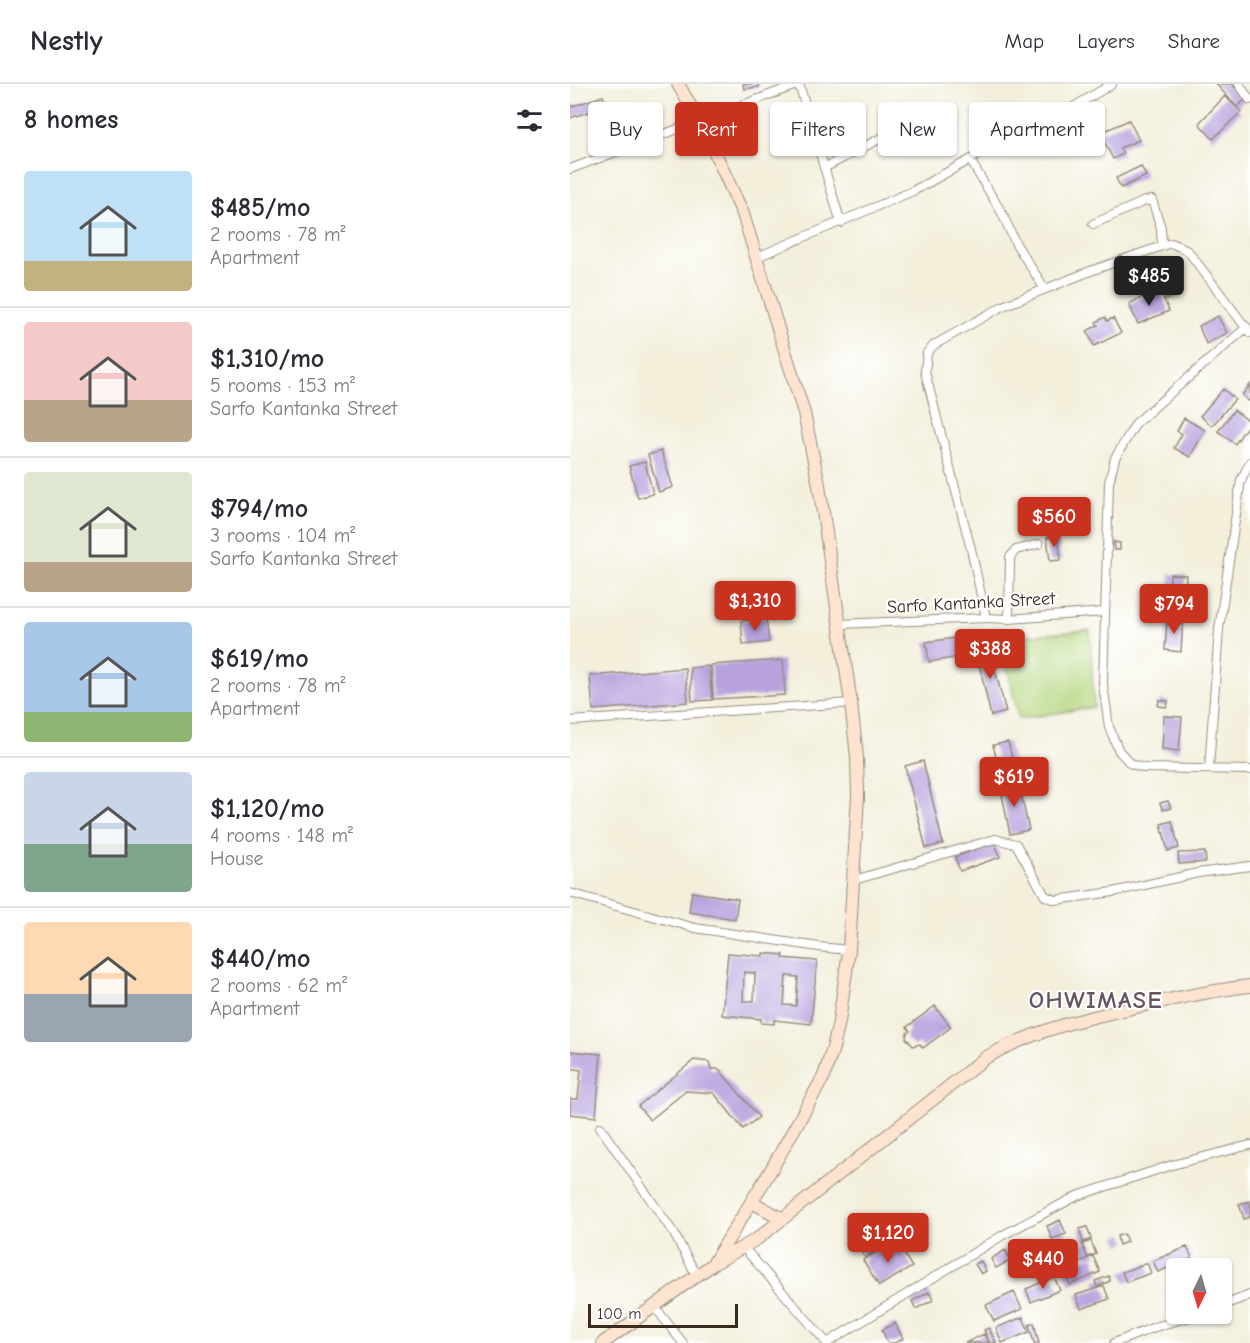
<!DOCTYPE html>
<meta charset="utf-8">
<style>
body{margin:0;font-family:"Comic Neue",sans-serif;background:#f2f2f3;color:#2b2b33;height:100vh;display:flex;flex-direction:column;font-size:22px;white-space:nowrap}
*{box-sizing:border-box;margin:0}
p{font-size:20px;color:#7c7c81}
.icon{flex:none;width:33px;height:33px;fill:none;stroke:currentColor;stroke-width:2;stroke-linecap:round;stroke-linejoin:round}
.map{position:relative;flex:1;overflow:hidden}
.sheet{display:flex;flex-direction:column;background:#fff;width:570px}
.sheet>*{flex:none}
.guide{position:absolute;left:18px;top:18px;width:570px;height:54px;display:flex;gap:12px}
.needle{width:39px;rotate:185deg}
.tools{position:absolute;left:596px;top:1174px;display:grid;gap:12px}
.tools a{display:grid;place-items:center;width:66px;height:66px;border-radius:6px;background:#fff;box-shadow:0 2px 4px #0004;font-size:30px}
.scale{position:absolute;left:18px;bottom:15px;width:150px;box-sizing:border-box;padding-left:6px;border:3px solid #3b2a1e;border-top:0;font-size:16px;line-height:21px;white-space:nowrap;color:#3b2a1e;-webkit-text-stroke:4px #fff;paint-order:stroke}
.price{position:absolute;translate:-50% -51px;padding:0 14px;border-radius:6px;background:#c8321e;color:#fff;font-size:20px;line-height:39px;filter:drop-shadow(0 2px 3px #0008)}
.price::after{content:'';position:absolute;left:50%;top:36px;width:18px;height:14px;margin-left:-9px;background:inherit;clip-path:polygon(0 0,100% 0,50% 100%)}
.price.selected{background:#222;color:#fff}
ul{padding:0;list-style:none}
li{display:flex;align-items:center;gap:18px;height:150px;padding:0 24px}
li+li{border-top:2px solid #e1e1e2}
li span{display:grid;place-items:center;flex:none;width:168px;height:120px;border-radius:6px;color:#555}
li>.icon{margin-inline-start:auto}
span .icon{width:72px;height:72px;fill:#fffc;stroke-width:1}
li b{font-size:26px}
h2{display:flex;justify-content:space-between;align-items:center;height:72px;padding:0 24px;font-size:26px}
.tag{padding:0 21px;border-radius:6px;background:#fff;box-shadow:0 2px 4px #0004;font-size:21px;line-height:54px}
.tag.selected{background:#c8321e;color:#fff}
header{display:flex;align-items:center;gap:36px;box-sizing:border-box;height:84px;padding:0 30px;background:#fff;border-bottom:2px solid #e1e1e2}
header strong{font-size:28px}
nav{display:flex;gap:33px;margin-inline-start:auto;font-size:21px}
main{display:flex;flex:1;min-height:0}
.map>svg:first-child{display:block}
.green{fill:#b3d57c;stroke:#77804d;stroke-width:1.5}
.building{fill:#b7a2de;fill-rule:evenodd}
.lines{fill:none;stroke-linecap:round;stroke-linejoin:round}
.street-casing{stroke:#978c7c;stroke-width:10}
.secondary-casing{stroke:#978c7c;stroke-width:14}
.street{stroke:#fff;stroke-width:8}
.secondary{stroke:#fde4d1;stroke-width:12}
.labels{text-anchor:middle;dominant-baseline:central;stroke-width:4.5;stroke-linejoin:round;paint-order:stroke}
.street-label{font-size:18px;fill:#3b2a1e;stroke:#fff}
.district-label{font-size:24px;font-weight:bold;letter-spacing:1.5px;fill:#665461;stroke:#fff}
</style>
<header>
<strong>Nestly</strong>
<nav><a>Map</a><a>Layers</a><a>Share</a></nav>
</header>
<main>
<section class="sheet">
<h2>8 homes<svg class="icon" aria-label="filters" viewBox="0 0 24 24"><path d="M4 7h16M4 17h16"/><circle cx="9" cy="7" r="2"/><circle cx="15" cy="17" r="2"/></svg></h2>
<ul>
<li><span style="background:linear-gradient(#bfe0f5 75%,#c2b280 0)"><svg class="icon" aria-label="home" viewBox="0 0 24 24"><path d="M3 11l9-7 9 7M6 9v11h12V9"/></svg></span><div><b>$485/mo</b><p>2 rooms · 78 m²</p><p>Apartment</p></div></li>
<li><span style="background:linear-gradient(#f6c9c9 65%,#b9a48a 0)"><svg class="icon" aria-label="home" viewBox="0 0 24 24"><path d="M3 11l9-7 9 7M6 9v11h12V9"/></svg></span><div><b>$1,310/mo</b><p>5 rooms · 153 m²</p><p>Sarfo Kantanka Street</p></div></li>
<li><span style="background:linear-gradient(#dfe7d0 75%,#b9a48a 0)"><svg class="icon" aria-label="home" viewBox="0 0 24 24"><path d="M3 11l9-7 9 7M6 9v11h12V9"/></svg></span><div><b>$794/mo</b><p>3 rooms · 104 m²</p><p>Sarfo Kantanka Street</p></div></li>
<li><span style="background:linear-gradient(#a9c7e8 75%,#8fb573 0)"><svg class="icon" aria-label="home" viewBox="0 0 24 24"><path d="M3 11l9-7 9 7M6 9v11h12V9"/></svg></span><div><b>$619/mo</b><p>2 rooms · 78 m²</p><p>Apartment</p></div></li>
<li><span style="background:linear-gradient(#c9d6e8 60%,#7fa58c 0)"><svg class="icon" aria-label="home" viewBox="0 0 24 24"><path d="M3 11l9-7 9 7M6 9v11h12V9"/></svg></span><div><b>$1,120/mo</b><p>4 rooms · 148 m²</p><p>House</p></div></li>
<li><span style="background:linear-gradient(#ffd9b3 60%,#9aa5b1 0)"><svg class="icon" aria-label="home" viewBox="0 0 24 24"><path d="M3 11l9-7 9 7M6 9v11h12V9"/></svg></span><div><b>$440/mo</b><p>2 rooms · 62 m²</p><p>Apartment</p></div></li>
</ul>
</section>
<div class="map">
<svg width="680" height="1259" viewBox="0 0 680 1259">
<rect width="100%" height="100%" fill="#fff"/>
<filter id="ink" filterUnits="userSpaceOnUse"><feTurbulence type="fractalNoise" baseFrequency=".0167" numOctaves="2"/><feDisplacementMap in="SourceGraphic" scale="12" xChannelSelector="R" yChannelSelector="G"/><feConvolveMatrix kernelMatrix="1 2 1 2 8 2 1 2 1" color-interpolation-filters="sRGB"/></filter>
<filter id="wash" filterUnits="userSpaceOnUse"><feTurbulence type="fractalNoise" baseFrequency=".008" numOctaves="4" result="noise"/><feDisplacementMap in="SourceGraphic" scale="24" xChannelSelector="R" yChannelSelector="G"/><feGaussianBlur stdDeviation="1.35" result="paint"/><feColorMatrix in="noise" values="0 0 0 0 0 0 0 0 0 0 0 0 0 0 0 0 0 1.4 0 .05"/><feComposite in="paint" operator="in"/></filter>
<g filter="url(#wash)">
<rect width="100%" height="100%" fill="#f3efdb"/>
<!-- green -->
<path class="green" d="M603 189 610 210 598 215 590 195Z
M520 546 524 623 449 635 430 554Z"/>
<g id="blocks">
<!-- building -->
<path class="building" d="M173 0H188L189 3 174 5Z
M646 0H662L676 15 667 23Z
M33 12 37 22 0 34V23Z
M655 12 671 28 643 55 631 42 630 38Z
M559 36 569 56 550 64 553 70 543 75 530 49Z
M571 82 576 92 551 104 546 94Z
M589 204 599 227 568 240 559 220Z
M648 232 657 249 636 260 629 242Z
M535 233 537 237 543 234 551 249 524 262 517 247 528 241 526 238Z
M680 301V318L672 311Z
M653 305 665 315 642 342 630 332Z
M664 326 680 338 665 360 648 347Z
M614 334 635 346 620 373 604 364 612 350 607 347Z
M91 367 103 403 89 408 78 371Z
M75 378 83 410 68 414 59 382Z
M488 452 491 476 480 477 477 453Z
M544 458 550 459V466H544Z
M600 490 616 491 614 526 598 525Z
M578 505 590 506 588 535 576 534Z
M196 534 199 558 173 561 171 537Z
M597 535 613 536 611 568 595 566Z
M399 552 402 571 359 578 356 558Z
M418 559 436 628 421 632 405 562Z
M213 576 215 611 143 615 141 581Z
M139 582 142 616 122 617 120 584Z
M115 584 118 618 23 626 20 592Z
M589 616 598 617 597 623 588 622Z
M594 632 612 633 609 667 592 665Z
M438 658 447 694 432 697 423 661Z
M353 677 373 760 356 764 335 682Z
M448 697 459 746 440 750 430 701Z
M598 717 601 724 593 726 590 719Z
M602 737 609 764 598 767 591 740Z
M425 758 430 773 390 787 385 773Z
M635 768 636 778 609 780 608 769Z
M122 808 168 815 165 835 119 828Z
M158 869 193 872V869L214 871 213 874 247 877 241 940 204 936V940L191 939V935L152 931ZM174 888 185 889 184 917H173ZM216 892 228 893 226 922 214 921Z
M365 922 381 943 353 964 350 960 343 962 336 954 337 949 340 947 337 943Z
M0 967 31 970 26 1033 0 1030V1015H8L11 986 0 984Z
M124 976 139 978 141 985H149L189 1033 173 1045 144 1009 116 1007 80 1036 68 1022Z
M680 1117V1133L674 1135 669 1120Z
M313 1136 325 1155 295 1174 283 1155Z
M490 1136 496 1150 482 1155 477 1142Z
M517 1143 521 1155 513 1158 509 1145Z
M554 1150 557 1158 549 1161 547 1152Z
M326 1157 342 1183 309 1202 293 1176Z
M521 1157 526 1170 517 1173 512 1160Z
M617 1163 622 1174 588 1188 583 1177Z
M435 1166 441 1176 426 1184 421 1175Z
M523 1172 530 1188 500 1201 493 1185Z
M411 1177 416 1187 411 1190 405 1180Z
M577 1179 581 1189 556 1198 552 1188Z
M539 1192 540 1197 527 1203 525 1197Z
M484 1193 490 1206 461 1218 456 1205Z
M534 1202 539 1215 511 1225 506 1211Z
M359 1208 363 1216 346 1225 342 1217Z
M444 1208 452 1225 424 1237 416 1221Z
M453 1233 459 1248 432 1259 426 1244Z
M325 1239 333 1255 324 1259H318L312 1246Z
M464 1239 469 1259H464L459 1241Z
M419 1244 426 1259H420L414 1246Z
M414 1250 418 1259H395Z"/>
</g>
</g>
<g filter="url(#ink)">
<use href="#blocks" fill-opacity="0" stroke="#978c7c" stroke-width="1.5"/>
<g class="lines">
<!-- street casing -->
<g class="street-casing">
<path id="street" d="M669 0 680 16
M400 76 432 129 446 160 475 205
M254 84 315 52
M0 85 229 0 271 139
M523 140 575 117 582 116 591 144 592 162
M187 173 343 107 427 61 490 31 542 0
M677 243 566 339 545 374 539 399 533 600 539 643 549 667 561 680 574 684 680 686
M416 534 402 469 355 288 357 269 364 261 433 222 523 186 601 159 618 167 680 249
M439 535 440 473 446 466 469 460
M269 540 416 534 439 535 534 528
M0 637 281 619
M639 684 649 545 671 396 680 378
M284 796 425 755 446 760 475 812 486 816 543 808 628 789 680 782
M0 809 125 844 249 863 279 866
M30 1043 103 1148 127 1192
M174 1164 257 1259
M84 1222 113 1259
M651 1222 680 1211
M257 1259 433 1151 507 1112 602 1081 680 1061
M544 1259 585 1243 629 1230"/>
</g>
<!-- secondary casing -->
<g class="secondary-casing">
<path id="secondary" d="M108 0 136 49 173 130 234 329 249 401 281 619 287 673 288 712 279 866 269 938 263 964 254 992 201 1086 143 1180
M182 1118 213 1135
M33 1259 143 1180 187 1155 415 974C465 945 520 933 576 921 611 913 645 906 680 902"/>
</g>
<!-- street -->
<use href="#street" class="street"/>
<!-- secondary -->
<use href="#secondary" class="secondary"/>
</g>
</g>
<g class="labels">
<!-- street labels -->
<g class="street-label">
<text transform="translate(401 519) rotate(-3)">Sarfo Kantanka Street</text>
</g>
<!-- district labels -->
<g class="district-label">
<text x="526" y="916">OHWIMASE</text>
</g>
</g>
</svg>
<div class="tools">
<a><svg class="needle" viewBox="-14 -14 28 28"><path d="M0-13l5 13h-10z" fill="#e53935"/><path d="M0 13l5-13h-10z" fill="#7c7c81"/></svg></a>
</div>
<div class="scale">100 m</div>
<b class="price selected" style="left:579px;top:223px">$485</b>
<b class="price" style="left:484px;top:464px">$560</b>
<b class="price" style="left:185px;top:548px">$1,310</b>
<b class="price" style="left:604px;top:551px">$794</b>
<b class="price" style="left:420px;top:596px">$388</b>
<b class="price" style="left:444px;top:724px">$619</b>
<b class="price" style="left:318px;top:1180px">$1,120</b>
<b class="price" style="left:473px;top:1206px">$440</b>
<div class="guide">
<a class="tag">Buy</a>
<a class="tag selected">Rent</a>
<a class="tag">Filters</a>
<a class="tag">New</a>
<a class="tag">Apartment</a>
</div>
</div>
</main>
